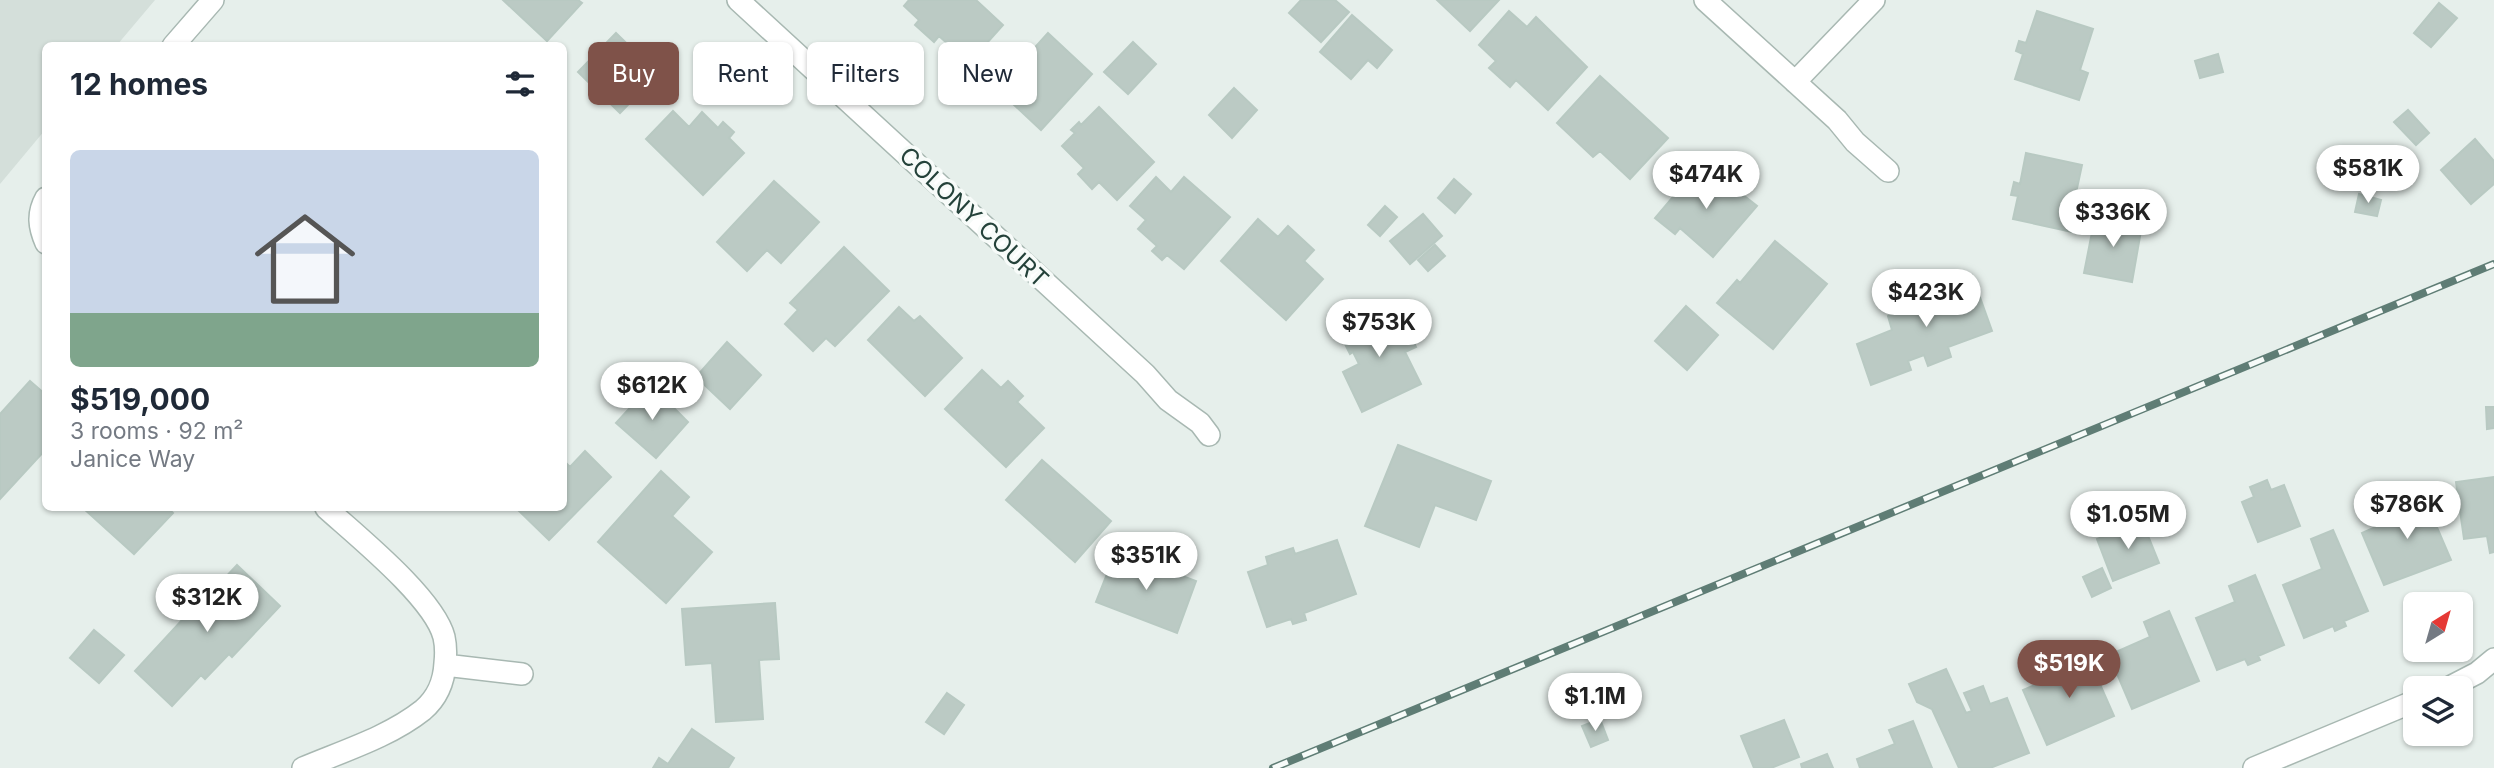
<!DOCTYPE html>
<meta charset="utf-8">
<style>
body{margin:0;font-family:Inter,sans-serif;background:#f2f2f3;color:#1f2937;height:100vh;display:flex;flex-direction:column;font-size:26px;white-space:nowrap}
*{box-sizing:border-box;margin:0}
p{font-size:23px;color:#747a83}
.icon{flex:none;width:38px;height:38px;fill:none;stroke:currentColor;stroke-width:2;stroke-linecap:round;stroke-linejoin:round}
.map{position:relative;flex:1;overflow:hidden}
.panel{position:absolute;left:42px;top:42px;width:525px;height:469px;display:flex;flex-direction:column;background:#fff;border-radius:10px;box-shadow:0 2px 5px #0004}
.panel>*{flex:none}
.banner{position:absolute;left:588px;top:42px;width:665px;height:63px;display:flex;gap:14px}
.needle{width:46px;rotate:37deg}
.tools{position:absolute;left:2403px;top:592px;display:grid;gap:14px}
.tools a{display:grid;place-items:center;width:70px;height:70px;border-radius:10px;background:#fff;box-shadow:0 2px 5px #0004;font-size:35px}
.price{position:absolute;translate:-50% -60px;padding:0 16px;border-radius:24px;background:#fff;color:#222;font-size:23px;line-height:46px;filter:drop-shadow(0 2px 4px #0008)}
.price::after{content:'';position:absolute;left:50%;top:42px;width:21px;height:16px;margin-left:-10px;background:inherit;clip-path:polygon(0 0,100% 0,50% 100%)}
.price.on{background:#7f5249;color:#fff}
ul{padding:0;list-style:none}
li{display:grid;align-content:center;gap:14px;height:371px;padding:0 28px}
li span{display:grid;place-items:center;height:217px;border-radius:10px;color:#555}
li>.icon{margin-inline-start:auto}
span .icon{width:126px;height:126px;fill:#fffc;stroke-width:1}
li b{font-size:30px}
h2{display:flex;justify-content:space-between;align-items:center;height:84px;padding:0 28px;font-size:30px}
.pill{padding:0 24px;border-radius:10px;background:#fff;box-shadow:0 2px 5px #0004;font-size:24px;line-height:63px}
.pill.on{background:#7f5249;color:#fff}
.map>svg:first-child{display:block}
.built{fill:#d4dfda}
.building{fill:#bbcac4;stroke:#b8c9c2;stroke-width:2}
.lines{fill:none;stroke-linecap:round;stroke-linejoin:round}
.minor-casing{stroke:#a8b8b2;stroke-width:24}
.minor{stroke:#fff;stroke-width:21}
.rail-casing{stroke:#5f7d75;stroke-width:8}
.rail{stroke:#f7fbf9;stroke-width:5;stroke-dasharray:16;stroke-linecap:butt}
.labels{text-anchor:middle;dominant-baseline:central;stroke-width:7;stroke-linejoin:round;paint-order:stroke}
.street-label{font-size:24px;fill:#24423a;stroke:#f7fbf9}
</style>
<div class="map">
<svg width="2494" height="768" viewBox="0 0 2494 768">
<rect width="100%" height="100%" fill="#e6efeb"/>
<!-- built -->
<path class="built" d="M0 0H155L117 45 46 46 45 130 0 184Z"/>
<!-- building -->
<path class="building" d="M503 0H578L582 3 547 41Z
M909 0H976L1003 25 969 63 939 36 934 42 915 25 919 20 904 6Z
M1301 0H1335L1349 12 1321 42 1289 13Z
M1437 0H1499L1470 31Z
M2439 3 2457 18 2431 47 2414 33Z
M1509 11 1527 27 1536 17 1587 67 1548 110 1516 80 1510 87 1489 68 1496 61 1479 45Z
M2037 11 2093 29 2080 70 2088 73 2079 100 2015 79 2023 54 2016 51 2019 41 2026 43Z
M1352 15 1392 50 1377 68 1368 60 1351 79 1320 52Z
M616 33 658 74 620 113 578 72Z
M1048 33 1092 74 1041 130 997 89Z
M1133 42 1156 64 1128 94 1104 72Z
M2218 54 2223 72 2200 78 2195 61Z
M1600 76 1668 138 1630 179 1600 151 1593 157 1557 123Z
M1234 88 1257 110 1232 138 1209 115Z
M1099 107 1154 162 1117 200 1099 182 1092 189 1078 174 1084 168 1062 146 1075 133 1071 130 1079 122 1081 125Z
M2408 110 2429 133 2416 145 2394 122Z
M673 111 689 127 702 112 718 128 723 122 734 132 729 138 744 153 703 195 646 139Z
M2475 139 2494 161V184L2471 204 2441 170Z
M2026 153 2082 165 2076 193 2085 195 2077 233 2013 219 2018 196 2011 195 2014 182 2020 184Z
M1700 165 1731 192 1734 188 1757 206 1713 257 1680 228 1675 234 1655 218Z
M1156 177 1171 192 1184 177 1230 217 1184 269 1167 255 1162 260 1152 251 1157 246 1138 229 1146 220 1130 206Z
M1454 179 1471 194 1455 213 1438 198Z
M774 181 819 222 781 263 767 250 747 271 717 242Z
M2359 194 2381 200 2377 216 2355 212Z
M1385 206 1397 217 1380 236 1368 225Z
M1423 214 1442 236 1410 264 1390 241Z
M2095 217 2142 225 2132 282 2084 273Z
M1258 219 1278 237 1288 226 1314 250 1304 261 1323 279 1286 320 1221 261Z
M1775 241 1827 284 1773 349 1717 303 1737 280 1740 283Z
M1435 245 1445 256 1428 271 1418 260Z
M844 247 889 291 835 346 826 338 813 351 785 324 798 310 790 303Z
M1972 275 1992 331 1948 347 1951 357 1928 366 1924 355 1908 361 1911 370 1871 385 1857 344 1892 330 1888 316 1906 309 1903 301 1927 292 1925 286 1940 280 1942 286Z
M1383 306 1393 326 1404 321 1416 347 1405 352 1421 384 1362 412 1343 372 1359 364 1353 352 1350 354 1337 328Z
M1686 306 1718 335 1687 370 1655 341Z
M899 307 914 321 920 316 962 358 925 396 868 340Z
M727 342 761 375 730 409 696 377Z
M982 370 1001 388 1008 381 1023 396 1017 402 1044 428 1006 467 945 409Z
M30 381 46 395V449L0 499V414Z
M651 385 688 422 656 458 616 423Z
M2486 407H2494V428L2487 429Z
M1398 445 1491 481 1476 520 1435 505 1419 547 1365 526Z
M585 451 611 477 549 540 516 508H564V461L570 467Z
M1042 460 1111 521 1075 562 1006 500Z
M661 471 689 497 672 516 712 552 666 603 598 542Z
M2494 477V552L2490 553 2487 536 2464 539 2456 482Z
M2267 480 2271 490 2284 485 2300 526 2258 542 2242 502 2254 497 2250 487Z
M2421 490 2451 560 2384 585 2362 533 2400 516 2394 501Z
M83 508H168L173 513 134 554Z
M2142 521 2159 563 2113 581 2097 539Z
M2333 530 2368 611 2344 621 2346 626 2335 631 2333 626 2304 638 2283 585 2322 569 2311 539Z
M1337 540 1356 594 1304 613 1306 620 1293 624 1291 619 1267 627 1248 572 1268 565 1266 557 1293 548 1295 554Z
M1116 551 1196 581 1177 633 1096 602Z
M237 565 280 606 232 657 229 654 205 679 201 675 172 706 135 671 183 619 173 610 195 587 206 598Z
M2102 568 2111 588 2092 597 2083 577Z
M2255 575 2284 645 2258 656 2260 660 2248 665 2245 659 2217 670 2196 618 2235 602 2229 586Z
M775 603 779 659 759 660 763 719 716 722 712 663 686 665 682 609Z
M2169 611 2199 681 2132 709 2109 655 2150 637 2144 622Z
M94 630 124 655 99 683 70 658Z
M2084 648 2114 716 2047 745 2023 690 2065 672 2059 659Z
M1946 669 1966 713 1972 711 1964 693 1983 686 1990 704 2007 698 2029 753 1990 768H1959L1932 709 1917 702 1909 684Z
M947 693 964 705 944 734 926 722Z
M1600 719 1608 740 1591 747 1582 726Z
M1784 720 1799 757 1771 768H1754L1741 736Z
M1913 721 1932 768H1860L1857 759 1895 744 1889 730Z
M692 729 734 758 728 768H653L659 758 668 764Z
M1827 754 1833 768H1802L1801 764Z"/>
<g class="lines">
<!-- minor casing -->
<g class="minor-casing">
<path id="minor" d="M738 0 1145 374 1168 400 1200 423 1209 435
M1705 0 1837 120 1855 142 1888 171
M173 46 213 0
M1795 82 1874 0
M46 198C37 214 39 227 46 243
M445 665 522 674
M2448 688 2477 673 2494 659
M303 768C343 751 389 737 423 710 438 697 444 682 445 663 446 654 446 646 444 637 434 598 357 536 326 508
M2254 768 2415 701"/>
</g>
<!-- minor -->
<use href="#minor" class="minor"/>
<!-- rail casing -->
<g class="rail-casing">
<path id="rail" d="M1273 768 2494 264"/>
</g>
<!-- rail -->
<use href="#rail" class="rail"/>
</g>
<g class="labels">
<!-- street labels -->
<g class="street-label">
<text transform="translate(974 217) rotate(43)">COLONY COURT</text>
</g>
</g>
</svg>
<div class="tools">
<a><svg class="needle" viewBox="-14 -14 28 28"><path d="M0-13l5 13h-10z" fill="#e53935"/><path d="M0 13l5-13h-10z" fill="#747a83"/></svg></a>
<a><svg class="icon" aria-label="layers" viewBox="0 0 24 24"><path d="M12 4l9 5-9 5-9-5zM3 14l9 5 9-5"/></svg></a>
</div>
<b class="price" style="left:2368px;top:205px">$581K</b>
<b class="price" style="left:1706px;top:211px">$474K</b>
<b class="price" style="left:2113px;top:249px">$336K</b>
<b class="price" style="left:1926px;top:329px">$423K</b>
<b class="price" style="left:1379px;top:359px">$753K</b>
<b class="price" style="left:652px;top:422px">$612K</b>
<b class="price" style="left:2407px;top:541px">$786K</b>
<b class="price" style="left:2128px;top:551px">$1.05M</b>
<b class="price" style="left:1146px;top:592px">$351K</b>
<b class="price" style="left:207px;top:634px">$312K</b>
<b class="price on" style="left:2069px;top:700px">$519K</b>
<b class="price" style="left:1595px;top:733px">$1.1M</b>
<div class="banner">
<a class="pill on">Buy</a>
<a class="pill">Rent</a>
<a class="pill">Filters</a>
<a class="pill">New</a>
</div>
<section class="panel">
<h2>12 homes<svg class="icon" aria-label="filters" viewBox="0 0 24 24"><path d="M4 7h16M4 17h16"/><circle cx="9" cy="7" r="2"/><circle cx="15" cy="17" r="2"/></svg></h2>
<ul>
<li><span style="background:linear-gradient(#c9d6e8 75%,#7fa58c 0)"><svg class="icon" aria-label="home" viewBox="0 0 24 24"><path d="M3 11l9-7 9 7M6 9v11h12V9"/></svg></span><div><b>$519,000</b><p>3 rooms · 92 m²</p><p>Janice Way</p></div></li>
</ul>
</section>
</div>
